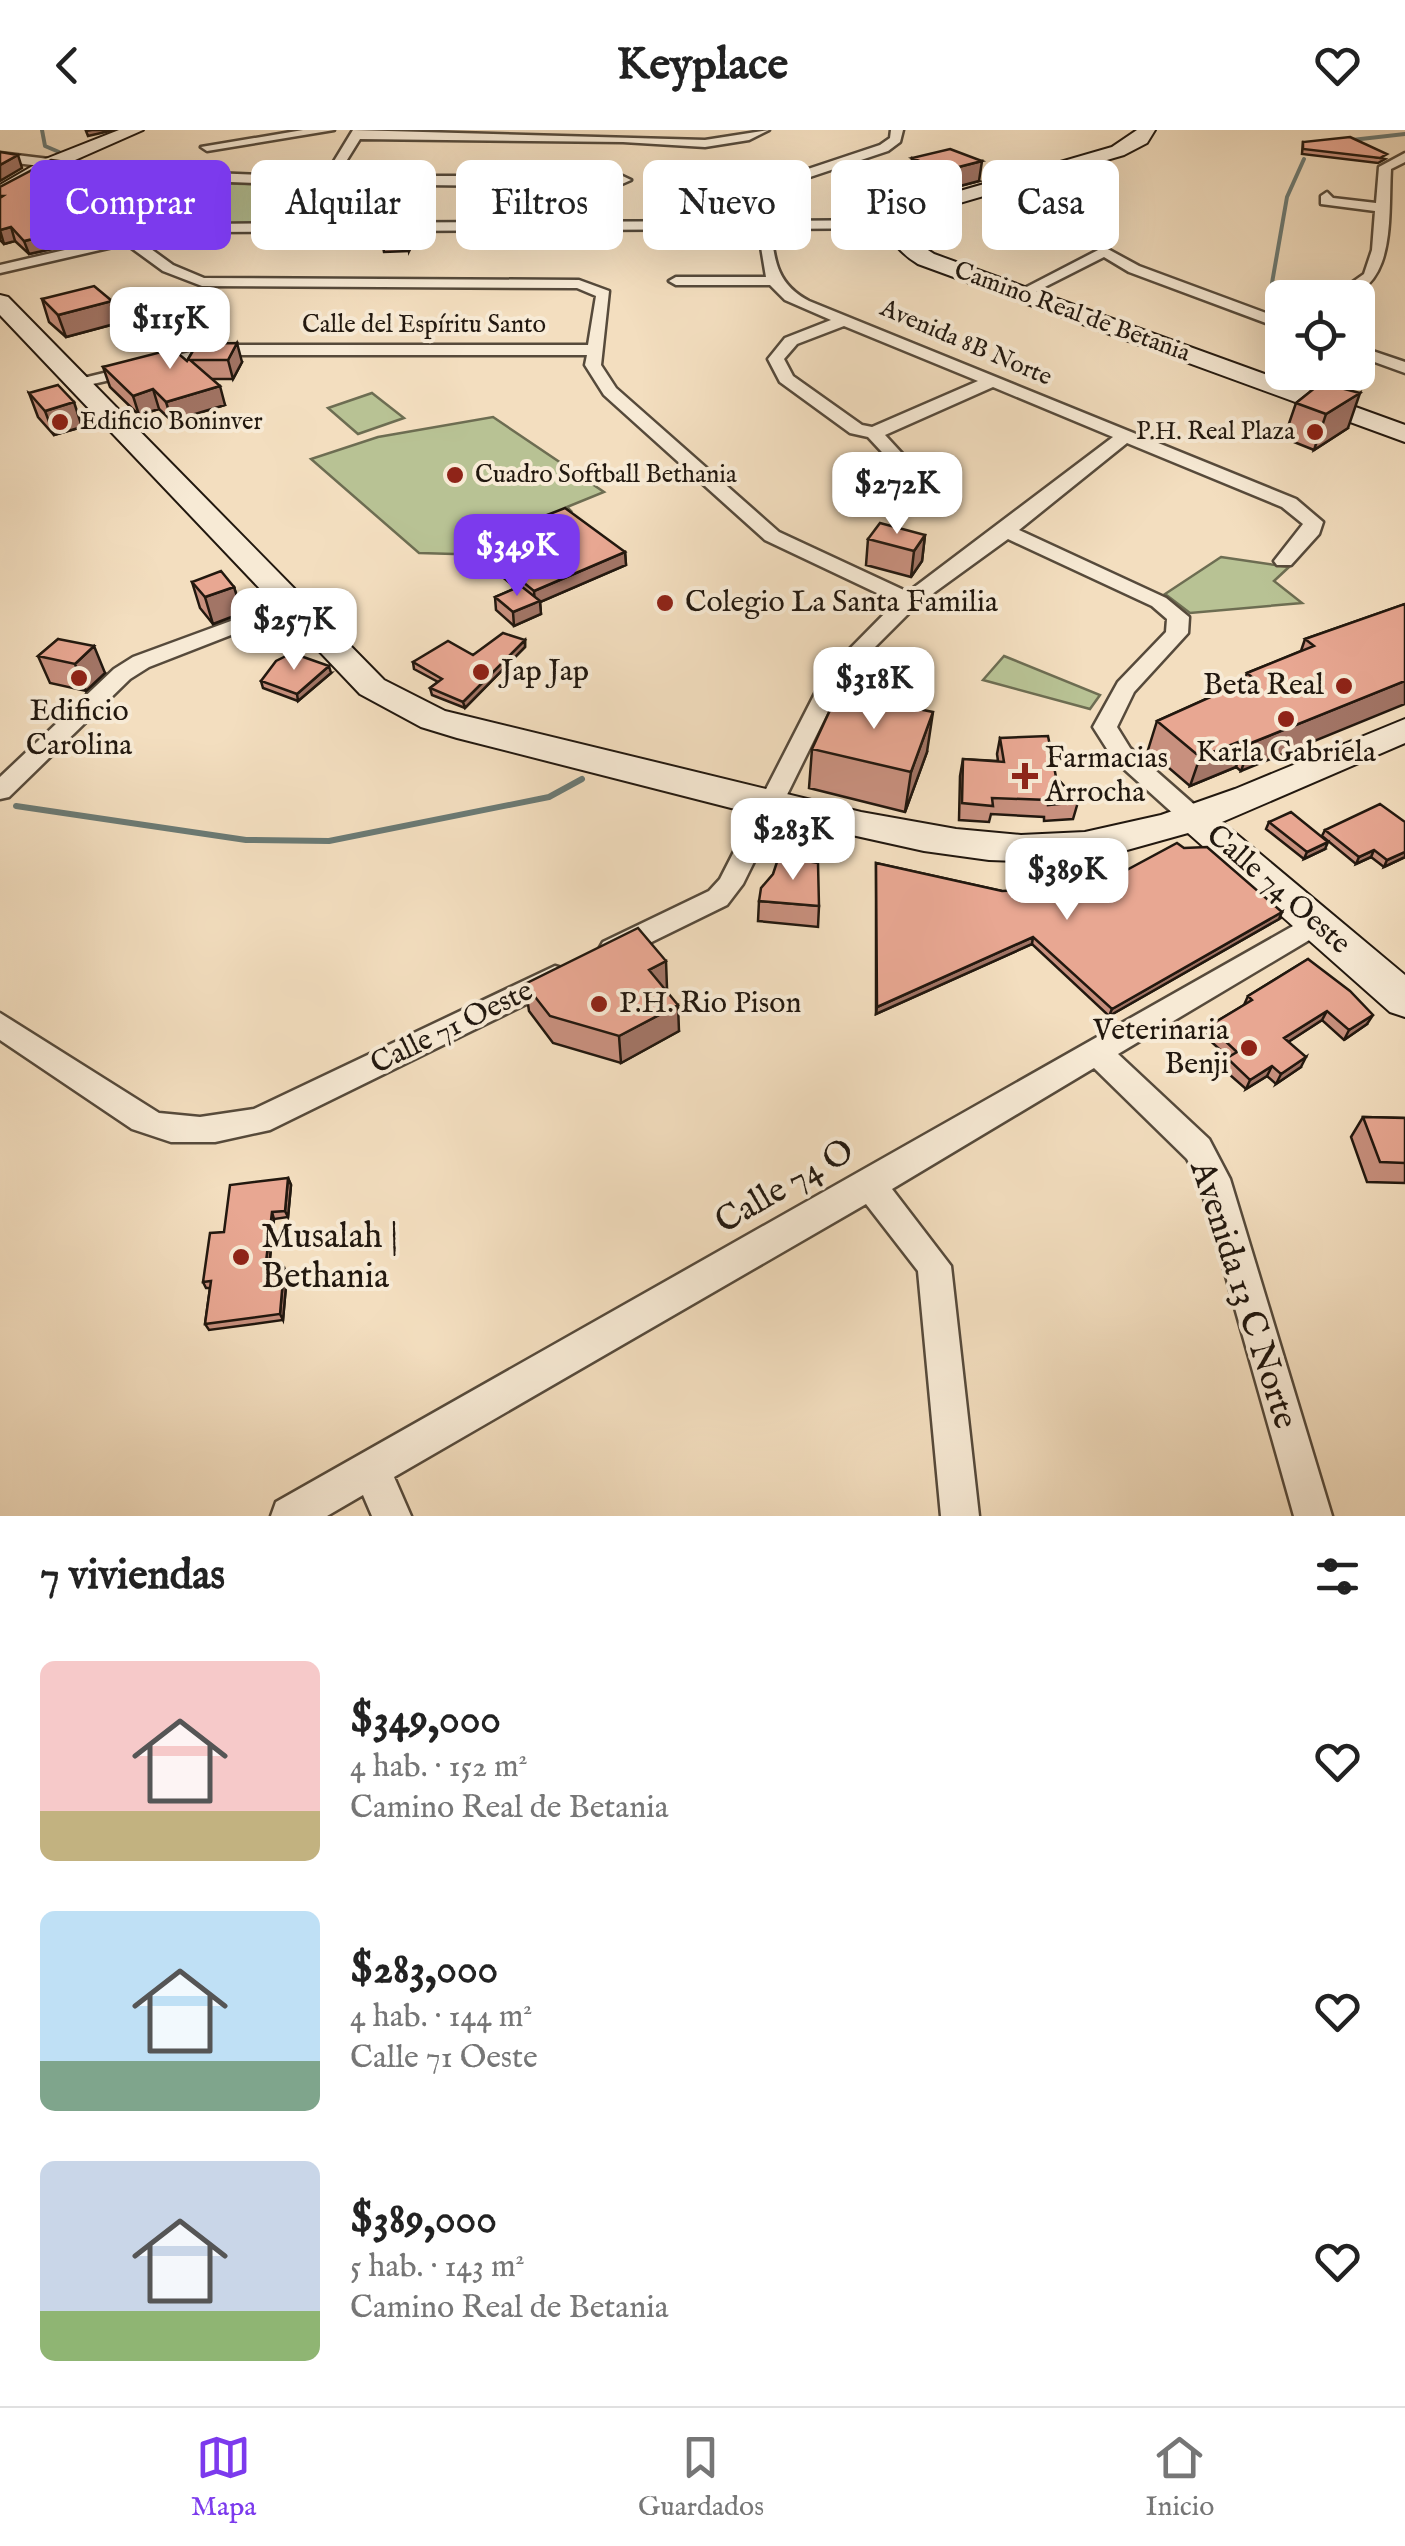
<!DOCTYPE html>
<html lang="es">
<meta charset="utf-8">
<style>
body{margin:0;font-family:"IM FELL English",serif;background:#f2f2f2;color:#222;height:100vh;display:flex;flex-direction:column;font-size:38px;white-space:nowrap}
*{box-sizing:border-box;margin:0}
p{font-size:32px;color:#767676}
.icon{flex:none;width:55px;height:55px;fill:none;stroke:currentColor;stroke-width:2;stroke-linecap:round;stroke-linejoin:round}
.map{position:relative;height:1386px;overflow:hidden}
.panel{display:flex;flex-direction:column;background:#fff;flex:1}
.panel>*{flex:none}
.hud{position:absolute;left:30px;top:30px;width:1345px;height:90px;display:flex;gap:20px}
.controls{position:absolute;left:1265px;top:150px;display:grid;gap:20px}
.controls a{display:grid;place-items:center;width:110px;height:110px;border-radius:15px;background:#fff;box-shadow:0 10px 40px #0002;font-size:50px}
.price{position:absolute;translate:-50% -85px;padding:0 22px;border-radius:20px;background:#fff;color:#222;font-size:32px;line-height:65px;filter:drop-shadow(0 2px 5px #0008)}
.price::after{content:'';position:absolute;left:50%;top:60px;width:30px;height:22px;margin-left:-15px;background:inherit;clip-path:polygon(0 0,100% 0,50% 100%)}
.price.on{background:#7c3aed;color:#fff}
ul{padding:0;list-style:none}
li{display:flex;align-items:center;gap:30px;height:250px;padding:0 40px}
li span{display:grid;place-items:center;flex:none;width:280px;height:200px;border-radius:15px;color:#555}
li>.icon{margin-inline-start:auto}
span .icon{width:120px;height:120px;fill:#fffc;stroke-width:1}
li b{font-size:42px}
h2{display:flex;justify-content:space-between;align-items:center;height:120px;padding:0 40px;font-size:42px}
.pill{padding:0 35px;border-radius:15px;background:#fff;box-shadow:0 10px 40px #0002;font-size:35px;line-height:90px}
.pill.on{background:#7c3aed;color:#fff}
header{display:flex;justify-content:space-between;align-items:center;height:130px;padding:0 40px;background:#fff;font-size:45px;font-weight:700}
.dock{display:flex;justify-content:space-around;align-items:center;height:140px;border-top:2px solid #e0e0e0;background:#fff;font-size:28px;color:#767676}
.dock a{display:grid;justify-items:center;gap:5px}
.dock .on{color:#7c3aed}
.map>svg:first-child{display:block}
.green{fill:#b8c294;stroke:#6d6d52;stroke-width:2.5}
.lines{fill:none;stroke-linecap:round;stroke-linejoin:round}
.stream-far1{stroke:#6b7a74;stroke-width:4}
.stream{stroke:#6b7a74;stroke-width:6}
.street-casing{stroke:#564a3b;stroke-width:5}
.secondary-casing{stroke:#22180f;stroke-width:4}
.street{fill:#f7ead5;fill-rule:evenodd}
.secondary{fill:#f7ead5;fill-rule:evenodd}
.wall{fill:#c8907e;stroke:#22180f;stroke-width:2.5}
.shaded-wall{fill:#a27566;stroke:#22180f;stroke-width:2.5}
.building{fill:#e8a792;stroke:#22180f;stroke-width:2.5}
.poi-dot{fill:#8f2418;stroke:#f7ead5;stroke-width:4}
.labels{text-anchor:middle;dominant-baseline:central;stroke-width:8;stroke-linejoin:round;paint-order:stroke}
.far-street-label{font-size:25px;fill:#22180f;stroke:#f7ead5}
.far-poi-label{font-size:25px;fill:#22180f;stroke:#f7ead5;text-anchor:start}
.poi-label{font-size:30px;fill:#22180f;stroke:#f7ead5;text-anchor:start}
.street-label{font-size:30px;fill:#22180f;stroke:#f7ead5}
.near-street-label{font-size:35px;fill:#22180f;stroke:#f7ead5}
.near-poi-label{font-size:35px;fill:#22180f;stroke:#f7ead5;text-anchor:start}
</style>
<header><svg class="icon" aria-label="back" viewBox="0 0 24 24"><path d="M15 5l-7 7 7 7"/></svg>Keyplace<svg class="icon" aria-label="heart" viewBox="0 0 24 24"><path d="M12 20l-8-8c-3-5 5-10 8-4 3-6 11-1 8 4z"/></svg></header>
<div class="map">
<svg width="1405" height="1386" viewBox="0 0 1405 1386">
<rect width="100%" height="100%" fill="#f3debf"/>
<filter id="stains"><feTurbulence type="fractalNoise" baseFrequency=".002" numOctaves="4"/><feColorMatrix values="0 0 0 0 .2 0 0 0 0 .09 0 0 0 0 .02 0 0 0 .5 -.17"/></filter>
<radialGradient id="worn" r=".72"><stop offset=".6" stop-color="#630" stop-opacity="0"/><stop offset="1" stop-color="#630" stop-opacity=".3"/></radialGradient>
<!-- green -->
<path class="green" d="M171 52 325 56 303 94H181L157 71Z
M372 263 404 288 358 304 328 278Z
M493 287 604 362 567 377 571 381 454 424 419 423 311 329 378 307Z
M1221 427 1289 437 1274 451 1302 473 1190 483 1165 464Z
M1004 526 1100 565 1090 579 983 550Z"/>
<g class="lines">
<!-- stream-far1 -->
<path class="stream-far1" d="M42 0 45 16 59 22
M1352 10 1405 4
M1272 153 1287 67 1304 29"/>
<!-- stream -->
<path class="stream" d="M16 676 246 710 329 711 549 667 582 649"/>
<!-- street casing -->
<g class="street-casing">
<path id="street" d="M303 0H334L207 21 201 17Z
M353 0 705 10 769 0 749 10 705 17 623 12 360 9 337 46H602L614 42 631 50 615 57 333 54 309 93 758 91 763 59 793 44 880 15 890 8 891 0H903L900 12 888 21 801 50 774 64 771 91 896 90 903 94 896 98 771 99C774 132 778 155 809 171L1296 369 1323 392 1319 404 1291 435H1277L1274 431 1303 394 1282 377 1127 313 1019 400 1166 468 1189 487 1188 503 1134 562 1117 597 1130 618 1205 684 1208 690 1205 696H1187L1114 630 1093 597 1118 552 1166 502 1167 489 1152 476 1008 409 917 475 845 547 743 754 727 775 623 826 613 829 603 826 599 819 603 812 709 761 720 749 825 544 896 472 765 410 604 265 585 235 587 225H219L71 259V251L219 215H588L596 166 577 158 202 156 163 141 126 114 0 143V135L147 101 205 94 295 93 320 54C212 54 107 45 0 31V23C109 37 215 46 325 46ZM758 99 766 147H676L669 151 676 155H770L785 170 831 190 785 208 768 229 780 252 850 303 868 307 894 335H906L909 331 885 305 993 257 1113 307 908 462 779 402 616 258 601 235 609 161 579 150 204 148 173 135 140 111 205 102ZM844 196 978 251 872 297 862 295 793 246 784 229 797 214Z
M1405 23V32L1391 39C1388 88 1398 168 1330 168L1364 144 1372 120 1375 81 1321 74V66L1327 62 1333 68 1376 73 1379 37Z
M1104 117 1139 136 1282 189V199L1129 142 1104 127 1025 167 1013 164Z
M1358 216 1405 232V243L1358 226Z
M291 469 301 475 298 479 149 537 130 549 9 667 0 669V647L114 539 133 527Z
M1316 783 1326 786 1329 793 1326 800 1118 924 1209 1009 1230 1049 1332 1386H1294L1199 1051 1187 1029 1094 938 892 1059 951 1136 979 1386H941L918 1141 866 1074 394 1347 411 1386H372L363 1365 327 1386H271L276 1372Z
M555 836 565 839 569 847 565 855 270 1000 215 1012H171L132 999 0 910V883L159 983 200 987 254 979Z"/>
</g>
<!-- secondary casing -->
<g class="secondary-casing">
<path id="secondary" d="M119 0H143L57 38 0 69V55L43 30Z
M1137 0H1155L1147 13 1124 25 915 86 906 95 914 111 934 124 1405 295V312L918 134C902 124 891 113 886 94L901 78 1112 17Z
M0 165 8 167 384 550 445 581 861 682 956 699 1021 705 1085 702 1161 685 1235 659 1405 589V613L1222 692 1405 845V887L1390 882 1188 703 1127 720 1053 732 989 730 924 721 739 680 457 608 421 597 360 564 0 185Z"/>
</g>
<!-- street -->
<use href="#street" class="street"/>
<!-- secondary -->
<use href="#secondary" class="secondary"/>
</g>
<!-- wall -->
<path class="wall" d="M1303 12 1385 29 1378 33 1302 24Z
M912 28 979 51 941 61 910 48Z
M97 36 101 49 77 64 111 91 115 105 29 124 15 111 4 114 0 110V57Z
M426 57 428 72 422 89H397L395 73Z
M416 105 409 121 384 122 382 111Z
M42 169 112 171 118 193 66 207 49 192Z
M197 214 242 232 233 249H212L225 275 172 291 159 279 139 285 110 257 103 237 187 231Z
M1321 253 1348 298 1314 320 1284 308 1296 273Z
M29 263 82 297 54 305 38 287Z
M925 405 922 431 911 447 866 435 868 409Z
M475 413 625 422 626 435 540 472 541 484 514 496 496 480 495 467 516 458 477 426Z
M192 452 234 457 242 483 213 494 200 478Z
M1405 474 1241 641 1236 637 1190 656 1148 620 1157 591 1244 552 1247 543 1301 521 1305 509Z
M58 509 105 543 86 561 50 553 38 526Z
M525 510V517L465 578 432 565 430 558 438 552 414 539 413 532 473 525Z
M331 543 298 571 263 558 261 551Z
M1000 608 1056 647 1078 672 1073 689 1044 691V687L991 684 989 692 959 690 960 646 963 629 998 631 997 624Z
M812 619 927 622 905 682 809 658Z
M1269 692 1325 719 1304 729 1266 699Z
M1325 700 1405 727 1384 737 1371 727 1356 734 1322 706Z
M876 733 1002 761 1279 789 1109 886 1032 814 876 884Z
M759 771 819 776 818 797 758 791Z
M1308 829 1367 894 1344 910 1322 890 1288 912 1301 937 1276 954 1267 946 1246 959 1222 938 1228 927 1205 906 1209 896 1244 875 1248 866Z
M525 854 667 858 665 859 679 901 621 933 553 913 529 881Z
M1363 987 1405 988V1053L1367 1052 1351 1007Z
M288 1048 291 1055 288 1087 274 1089 269 1139 284 1138 287 1144 283 1190 209 1200 205 1194 210 1158H206L203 1152 224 1102Z"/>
<!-- shaded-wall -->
<path class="shaded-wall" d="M92 0H114L88 6 86 1Z
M18 25 22 38 0 51V35Z
M982 31 979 51 941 61 943 41Z
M97 36 101 49 70 69 66 56Z
M426 57 428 72 422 89 420 73Z
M111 91 115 105 29 124 24 111Z
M414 94 416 105 409 121 408 111Z
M11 97 15 111 4 114 0 100Z
M112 171 118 193 66 207 58 185Z
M237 213 242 232 233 249 228 230Z
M220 256 225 275 172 291 166 272Z
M153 259 159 279 139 285 133 266Z
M1360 263 1348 298 1314 320 1326 284Z
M74 272 82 297 54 305 45 281Z
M925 405 922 431 911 447 914 421Z
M625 422 626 435 540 472 541 484 514 496 513 482 535 473 534 461Z
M234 457 242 483 213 494 205 467Z
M525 510V517L465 578 463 572Z
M94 516 105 543 86 561 75 534Z
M329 536 331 543 298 571 297 564Z
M1405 551V574L1241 641 1251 613Z
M933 582 927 622 905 682 911 642Z
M1246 609 1236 637 1190 656 1200 627Z
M1328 712 1325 719 1304 729 1307 722Z
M1374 720 1371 727 1356 734 1359 727Z
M1405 722V727L1384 737 1387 730Z
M1282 782 1279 789 1109 886 1112 879Z
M1033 807 1032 814 876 884 877 877Z
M666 831 667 858 650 867 649 840Z
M678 875 679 901 621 933 619 906Z
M1327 881 1322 890 1279 918 1284 908Z
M1373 885 1367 894 1344 910 1349 900Z
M1306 927 1301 937 1276 954 1281 944Z
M1272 936 1267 946 1246 959 1250 950Z
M288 1048 291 1055 288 1087 285 1081Z
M272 1082 274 1089 268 1146 265 1140Z
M284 1138 287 1144 283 1190 280 1184Z"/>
<!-- building -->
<path class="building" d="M1350 7 1387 24 1380 28 1303 19V12Z
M950 19 982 31 943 41 912 28Z
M0 22 18 25 0 35Z
M51 30 97 36 66 56 111 91 24 111 11 97 0 100V68L3 66H0V57Z
M404 57H426L420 73H395Z
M389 94H414L408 111H382Z
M94 156 112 171 58 185 42 169Z
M237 213 228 230H190L220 256 166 272 153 259 133 266 103 237 173 219 187 231 197 214Z
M1321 253 1360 263 1326 284 1296 273Z
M58 255 74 272 45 281 29 263Z
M565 378 625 422 534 461 475 413Z
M880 393 925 405 914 421 868 409Z
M221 441 234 457 205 467 192 452Z
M521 456 540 471 513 482 495 467Z
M1405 474V551L1251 613 1246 609 1200 627 1157 591 1253 548 1247 543 1314 516 1305 509Z
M503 503 525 510 463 572 430 558 442 549 413 532 448 511 473 525Z
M58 509 94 516 75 534 38 526Z
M292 523 329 536 297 564 261 551 276 531Z
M838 563 933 582 911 642 812 619Z
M1048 606 1056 647 1078 672 1048 675V670L992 668 993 676 962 673 963 629 1004 632 1000 608Z
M1380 674 1405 692V722L1387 730 1374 720 1359 727 1325 700Z
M1291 682 1328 712 1307 722 1269 692Z
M1177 713 1184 718 1207 717 1282 782 1112 879 1033 807 877 877 876 733 1002 761 1095 757Z
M779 726 818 733 819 776 759 771 761 758 773 744Z
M638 798 666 831 649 840 678 875 619 906 550 886 525 854Z
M1308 829 1350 861 1373 885 1349 900 1327 881 1284 908 1306 927 1281 944 1272 936 1250 950 1227 928 1237 922 1209 896 1252 870 1248 866Z
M1363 987 1405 988V1033L1380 1032Z
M288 1048 285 1081 272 1082 265 1140 284 1138 280 1184 205 1194 211 1151 203 1152 210 1103 224 1102 230 1055Z"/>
<!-- markers -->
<g class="poi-dot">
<circle cx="60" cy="292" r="10"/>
<circle cx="1315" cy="302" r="10"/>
<circle cx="455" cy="345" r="10"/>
<circle cx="665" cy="473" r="10"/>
<circle cx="481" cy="542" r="10"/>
<circle cx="79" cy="548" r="10"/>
<circle cx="1344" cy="556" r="10"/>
<circle cx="1286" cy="589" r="10"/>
<path d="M1020 631h10v10h10v10h-10v10h-10v-10h-10v-10h10z"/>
<circle cx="599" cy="874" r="10"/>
<circle cx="1249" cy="918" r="10"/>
<circle cx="241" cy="1127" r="10"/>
</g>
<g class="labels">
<!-- far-street labels -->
<g class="far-street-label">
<text transform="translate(1072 182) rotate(20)">Camino Real de Betania</text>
<text x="424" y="195">Calle del Espíritu Santo</text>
<text transform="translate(966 213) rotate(23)">Avenida 8B Norte</text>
</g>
<!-- far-poi labels -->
<g class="far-poi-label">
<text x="80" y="292">Edificio Boninver</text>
<text x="1295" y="302" text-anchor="end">P.H. Real Plaza</text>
<text x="475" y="345">Cuadro Softball Bethania</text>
</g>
<!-- poi labels -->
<g class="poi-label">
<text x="685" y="473">Colegio La Santa Familia</text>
<text x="501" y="542">Jap Jap</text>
<text x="1324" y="556" text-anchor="end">Beta Real</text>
<text x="79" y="582" text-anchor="middle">Edificio<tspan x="79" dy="34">Carolina</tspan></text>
<text x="1286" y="623" text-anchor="middle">Karla Gabriela</text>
<text x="1045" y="629">Farmacias<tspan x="1045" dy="34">Arrocha</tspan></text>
<text x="619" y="874">P.H. Rio Pison</text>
<text x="1229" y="901" text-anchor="end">Veterinaria<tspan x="1229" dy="34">Benji</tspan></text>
</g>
<!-- street labels -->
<g class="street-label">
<text transform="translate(1278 760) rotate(41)">Calle 74 Oeste</text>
<text transform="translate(452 898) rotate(-26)">Calle 71 Oeste</text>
</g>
<!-- near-street labels -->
<g class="near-street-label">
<text transform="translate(785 1057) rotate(-30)">Calle 74 O</text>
<text transform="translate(1243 1165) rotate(72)">Avenida 13 C Norte</text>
</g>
<!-- near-poi labels -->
<g class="near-poi-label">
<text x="261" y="1107">Musalah |<tspan x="261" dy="40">Bethania</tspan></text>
</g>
</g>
<rect width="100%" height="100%" filter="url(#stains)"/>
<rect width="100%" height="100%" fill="url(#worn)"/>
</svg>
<div class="controls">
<a><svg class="icon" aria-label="locate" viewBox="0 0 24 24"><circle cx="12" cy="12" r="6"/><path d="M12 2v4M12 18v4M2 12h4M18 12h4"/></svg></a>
</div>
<b class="price" style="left:170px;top:242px">$115K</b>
<b class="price" style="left:897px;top:407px">$272K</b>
<b class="price on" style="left:517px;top:469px">$349K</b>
<b class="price" style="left:294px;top:543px">$257K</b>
<b class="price" style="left:874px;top:602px">$318K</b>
<b class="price" style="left:793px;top:753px">$283K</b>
<b class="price" style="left:1067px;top:793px">$389K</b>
<div class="hud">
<a class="pill on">Comprar</a>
<a class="pill">Alquilar</a>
<a class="pill">Filtros</a>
<a class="pill">Nuevo</a>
<a class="pill">Piso</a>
<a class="pill">Casa</a>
</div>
</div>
<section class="panel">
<h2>7 viviendas<svg class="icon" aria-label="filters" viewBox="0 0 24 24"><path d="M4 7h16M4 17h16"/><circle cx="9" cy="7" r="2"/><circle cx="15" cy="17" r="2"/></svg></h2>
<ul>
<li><span style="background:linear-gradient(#f6c9c9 75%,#c2b280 0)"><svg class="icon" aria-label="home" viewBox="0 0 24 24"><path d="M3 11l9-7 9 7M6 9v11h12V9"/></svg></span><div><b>$349,000</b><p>4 hab. · 152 m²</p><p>Camino Real de Betania</p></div><svg class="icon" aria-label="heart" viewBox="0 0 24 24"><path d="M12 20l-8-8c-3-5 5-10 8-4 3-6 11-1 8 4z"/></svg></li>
<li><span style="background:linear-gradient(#bfe0f5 75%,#7fa58c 0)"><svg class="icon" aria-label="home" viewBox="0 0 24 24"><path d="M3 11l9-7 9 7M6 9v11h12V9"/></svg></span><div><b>$283,000</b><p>4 hab. · 144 m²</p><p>Calle 71 Oeste</p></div><svg class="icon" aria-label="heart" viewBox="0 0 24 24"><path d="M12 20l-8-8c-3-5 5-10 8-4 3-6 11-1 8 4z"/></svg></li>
<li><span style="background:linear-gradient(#c9d6e8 75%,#8fb573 0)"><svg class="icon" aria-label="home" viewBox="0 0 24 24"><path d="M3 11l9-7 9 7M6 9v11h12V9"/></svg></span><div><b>$389,000</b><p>5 hab. · 143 m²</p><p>Camino Real de Betania</p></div><svg class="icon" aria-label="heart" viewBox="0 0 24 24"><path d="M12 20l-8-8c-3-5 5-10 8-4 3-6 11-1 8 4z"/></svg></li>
</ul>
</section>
<nav class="dock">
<a class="on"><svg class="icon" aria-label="map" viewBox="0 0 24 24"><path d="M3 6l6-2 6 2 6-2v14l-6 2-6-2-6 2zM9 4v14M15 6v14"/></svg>Mapa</a>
<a><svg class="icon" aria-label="saved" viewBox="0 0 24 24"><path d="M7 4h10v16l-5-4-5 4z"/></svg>Guardados</a>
<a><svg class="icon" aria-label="home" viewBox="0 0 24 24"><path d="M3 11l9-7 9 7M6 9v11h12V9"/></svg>Inicio</a>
</nav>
